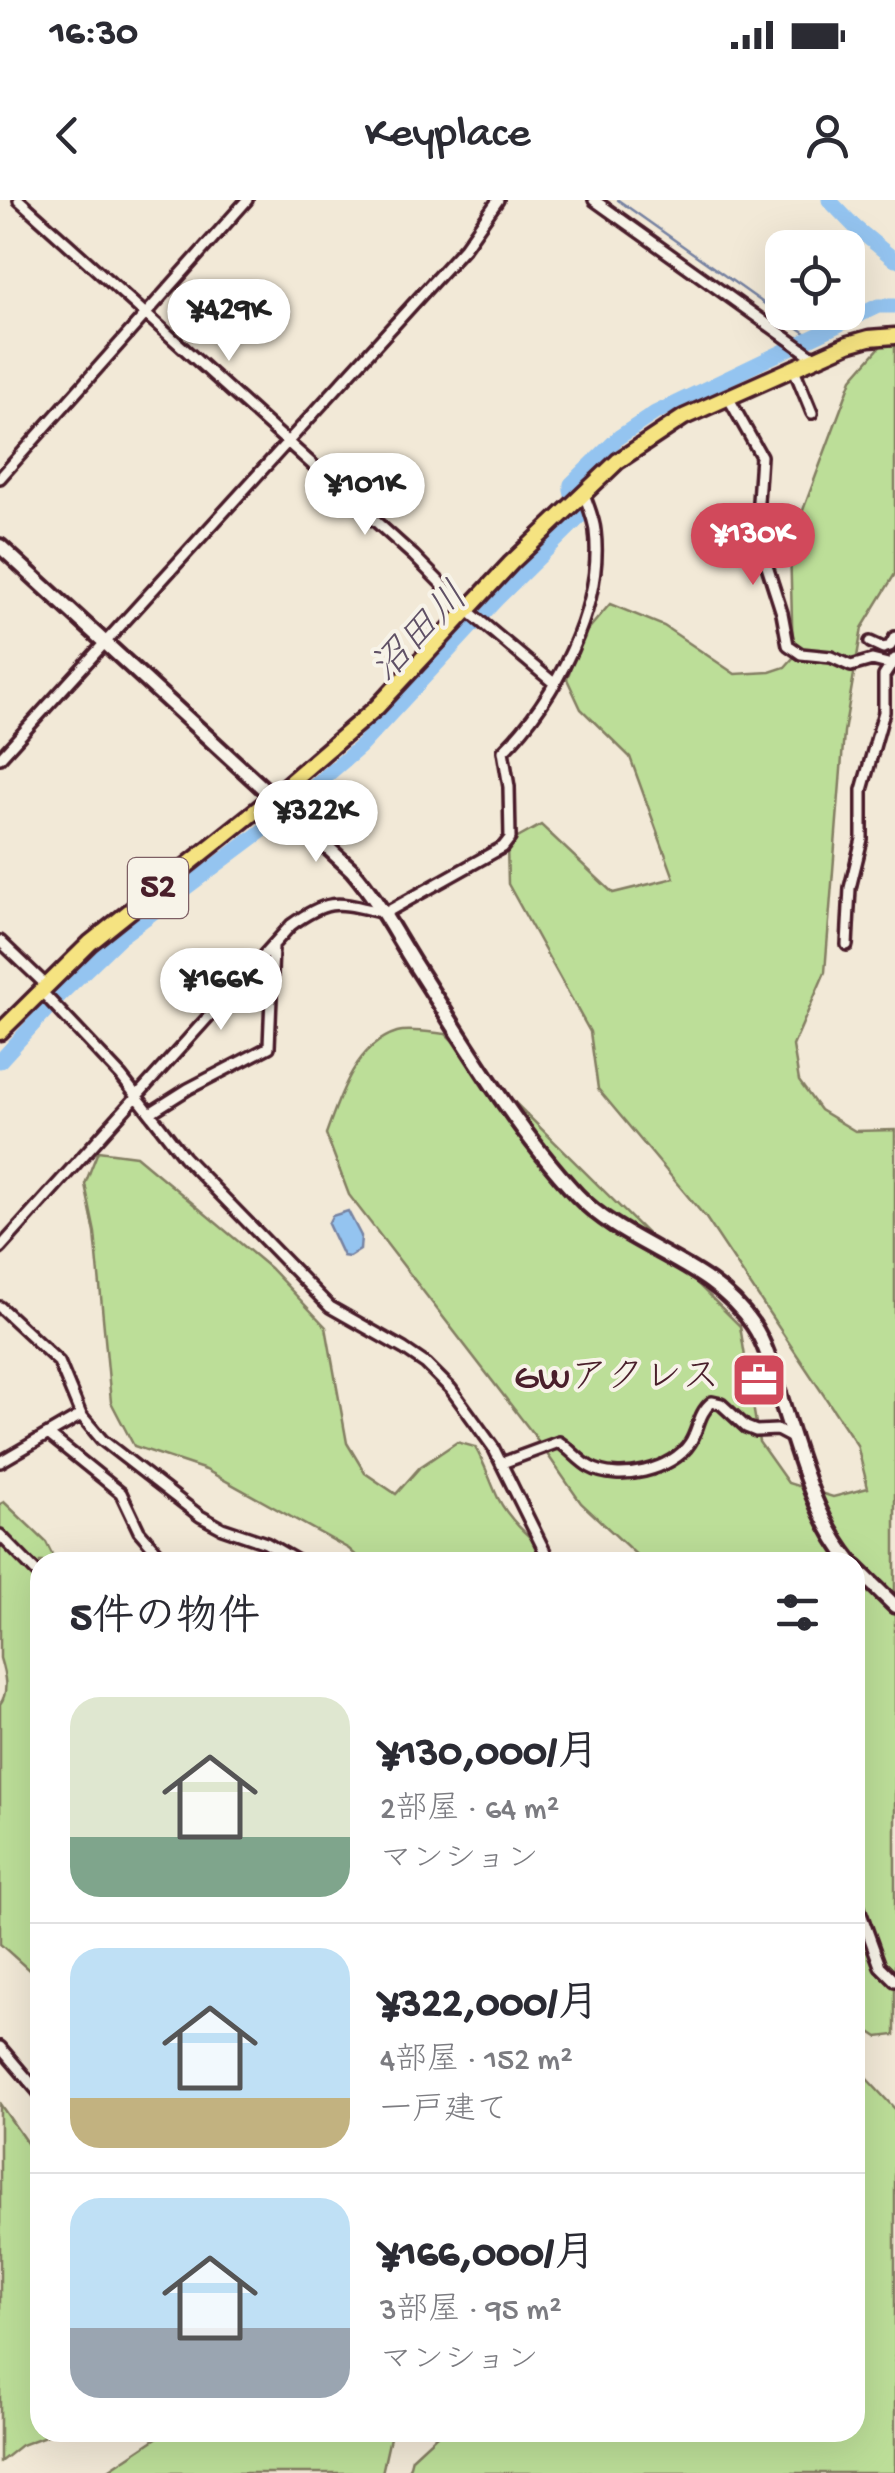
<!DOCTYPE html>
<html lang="ja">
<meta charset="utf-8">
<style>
body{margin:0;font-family:"Gochi Hand","Klee One",sans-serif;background:#f2f2f3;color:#2b2b33;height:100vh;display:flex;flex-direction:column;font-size:38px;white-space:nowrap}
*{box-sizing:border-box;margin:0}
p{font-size:32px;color:#7c7c81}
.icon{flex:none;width:55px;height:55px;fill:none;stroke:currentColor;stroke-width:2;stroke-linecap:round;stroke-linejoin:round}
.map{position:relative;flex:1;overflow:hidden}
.details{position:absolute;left:30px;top:1352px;width:835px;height:890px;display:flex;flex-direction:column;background:#fff;border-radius:30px;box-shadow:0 10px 40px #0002}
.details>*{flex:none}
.buttons{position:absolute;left:765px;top:30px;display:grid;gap:20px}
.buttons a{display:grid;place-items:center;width:100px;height:100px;border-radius:20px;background:#fff;box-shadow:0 10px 40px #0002;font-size:50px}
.price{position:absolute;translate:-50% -85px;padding:0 22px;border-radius:35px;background:#fff;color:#222;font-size:32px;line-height:65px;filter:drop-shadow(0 2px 5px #0008)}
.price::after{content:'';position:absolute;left:50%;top:60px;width:30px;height:22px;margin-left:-15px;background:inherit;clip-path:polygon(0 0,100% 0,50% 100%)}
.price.on{background:#d1495b;color:#fff}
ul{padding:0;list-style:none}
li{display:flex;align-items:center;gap:30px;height:250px;padding:0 40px}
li+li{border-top:2px solid #e1e1e2}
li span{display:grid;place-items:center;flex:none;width:280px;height:200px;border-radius:30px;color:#555}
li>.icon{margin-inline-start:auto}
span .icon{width:120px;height:120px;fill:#fffc;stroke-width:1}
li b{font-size:42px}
h2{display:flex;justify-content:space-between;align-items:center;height:120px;padding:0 40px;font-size:42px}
.status{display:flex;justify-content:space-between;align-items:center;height:70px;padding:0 50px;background:#fff;direction:ltr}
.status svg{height:28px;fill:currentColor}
header{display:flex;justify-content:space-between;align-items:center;height:130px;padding:0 40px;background:#fff;font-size:45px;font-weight:600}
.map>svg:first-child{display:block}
.green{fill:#bcde98;stroke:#837e62;stroke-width:2.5}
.water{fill:#94c4f0;stroke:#7682a1;stroke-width:2.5}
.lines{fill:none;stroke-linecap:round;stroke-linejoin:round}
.stream{stroke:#7682a1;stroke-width:2.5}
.river{stroke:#94c4f0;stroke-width:15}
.street-casing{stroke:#4a1f2b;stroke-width:16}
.secondary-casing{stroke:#4a1f2b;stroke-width:20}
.primary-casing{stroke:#4a1f2b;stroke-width:21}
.street{stroke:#f7f3e8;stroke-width:9}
.secondary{stroke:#f7f3e8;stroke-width:12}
.primary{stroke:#f5e381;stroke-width:14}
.labels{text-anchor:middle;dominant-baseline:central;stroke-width:8;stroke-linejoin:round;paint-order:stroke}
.shield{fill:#f7f3e8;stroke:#7e5f64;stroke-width:2.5}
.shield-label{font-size:35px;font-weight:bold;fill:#4a1f2b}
.poi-label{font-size:38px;fill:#4a1f2b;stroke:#f7f3e8;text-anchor:end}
.water-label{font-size:40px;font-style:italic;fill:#605166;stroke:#f7f3e8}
</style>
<div class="status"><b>16:30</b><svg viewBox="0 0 49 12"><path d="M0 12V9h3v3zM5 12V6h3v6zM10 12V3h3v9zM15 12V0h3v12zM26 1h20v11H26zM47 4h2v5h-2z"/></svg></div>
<header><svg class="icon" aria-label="back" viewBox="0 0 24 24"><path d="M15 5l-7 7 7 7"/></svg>Keyplace<svg class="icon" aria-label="person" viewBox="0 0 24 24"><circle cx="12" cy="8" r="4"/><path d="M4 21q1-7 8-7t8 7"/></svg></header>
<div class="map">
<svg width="895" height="2273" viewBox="0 0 895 2273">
<rect width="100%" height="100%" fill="#f2e9d7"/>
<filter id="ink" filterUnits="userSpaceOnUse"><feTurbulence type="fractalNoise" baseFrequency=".01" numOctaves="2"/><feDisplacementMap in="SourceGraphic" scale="20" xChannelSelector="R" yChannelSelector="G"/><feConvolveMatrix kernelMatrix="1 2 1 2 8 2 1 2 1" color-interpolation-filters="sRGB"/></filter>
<g filter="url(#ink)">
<!-- green -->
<path class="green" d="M886 140 895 141V374L862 428 844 532 825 772 793 846 799 881 820 910 855 931 895 930V1835L878 1837 855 1822V1362H644L581 1303 534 1235 349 995 326 934C339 898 355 845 397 832 410 828 432 833 446 834L740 1126 759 1242 788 1283 833 1297 868 1288 857 1245 706 1018 598 889 590 832 508 684 507 644 541 625 613 693 674 678 630 557 581 509 567 479 581 438 610 404 664 426 735 474 770 472 785 467 793 458 790 345 852 179Z
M98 951 136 956 270 1068 326 1127 347 1243 365 1273 396 1294 420 1267 457 1242 475 1247C485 1264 490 1281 498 1298 511 1324 537 1343 558 1362H363L349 1349 206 1270 134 1246 111 1202 95 1033 85 984Z
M4 1302 46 1342 56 1362H40V1780L0 1744V1504C10 1491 4 1472 0 1458V1304Z
M855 1866 895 1909V2273H408L412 2258 439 2233 855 2232Z
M0 1904 40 1962V2232L53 2233 21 2245 0 2262Z
M164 2233H391L382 2273H104Z"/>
<!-- water -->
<path class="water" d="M348 1011 361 1036 360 1050 349 1057 343 1056 328 1024 332 1016Z"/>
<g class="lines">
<!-- stream -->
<path class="stream" d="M618 0 810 136"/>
<!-- river -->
<path class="river" d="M829 0 855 27 895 60
M0 861 61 794 119 738 262 631 360 547 496 400 578 319C579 306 569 297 571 284L619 237 655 213 878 106H895"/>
<!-- street casing -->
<g class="street-casing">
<path id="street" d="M19 0 414 356 467 410 555 484
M594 0 816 159
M794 169 812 213
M728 197 761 256 756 332 782 413 788 445 801 454 831 457 851 466 872 460 892 465
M0 278 247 0
M870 442 883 448 890 446 895 437
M0 558 465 47 498 0
M0 741 45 784
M847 745 850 688 862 639V590L884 512V476L895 459
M40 790 121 876 184 957 330 1107 404 1149 426 1164 451 1189 493 1247 550 1362
M150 913 188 889 269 847 273 747
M0 1048 291 725C331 696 339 703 385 713L503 647 510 638 509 587 503 551C555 500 604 406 595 331 594 319 588 306 584 294
M0 1107 59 1162 81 1215 102 1240 200 1316 222 1328 266 1343 299 1362
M48 1234 121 1293 139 1331 166 1362
M0 1262 81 1215
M502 1263 559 1242C570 1249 579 1261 590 1267 618 1283 673 1270 690 1243 699 1229 698 1213 712 1202L721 1204 746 1227 756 1231 777 1230 794 1239
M0 1335 40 1376
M855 1697 880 1766 895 1781
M0 1847 40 1894"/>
</g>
<!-- secondary casing -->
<g class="secondary-casing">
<path id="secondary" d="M0 346 352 670C378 700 394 732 415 765 465 843 514 927 577 995 627 1048 711 1061 753 1125 768 1147 774 1177 782 1203 799 1256 815 1318 851 1362
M855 1367 895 1406"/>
</g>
<!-- primary casing -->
<g class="primary-casing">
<path id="primary" d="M0 832 90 743 274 596 377 507 511 363 618 261 684 217 848 144 869 138 895 136"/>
</g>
<!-- street -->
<use href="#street" class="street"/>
<!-- secondary -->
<use href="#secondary" class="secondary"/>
<!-- primary -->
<use href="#primary" class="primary"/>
</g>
</g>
<!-- icons -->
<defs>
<g id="office-square" transform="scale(2.875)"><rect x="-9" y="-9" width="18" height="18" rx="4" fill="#d1495b" stroke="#f7f3e8"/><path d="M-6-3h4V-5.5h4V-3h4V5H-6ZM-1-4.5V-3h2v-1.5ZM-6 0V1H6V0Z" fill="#fff"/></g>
</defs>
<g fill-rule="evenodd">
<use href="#office-square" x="759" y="1180"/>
</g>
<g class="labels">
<!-- shield labels -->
<rect class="shield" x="128" y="658" width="60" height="60" rx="8"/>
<g class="shield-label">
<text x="158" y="688">52</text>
</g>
<!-- poi labels -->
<g class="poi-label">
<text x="720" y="1180">GWアクレス</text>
</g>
<!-- water labels -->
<g class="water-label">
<text transform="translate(422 435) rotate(-46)">沼田川</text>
</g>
</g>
</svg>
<div class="buttons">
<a><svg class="icon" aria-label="locate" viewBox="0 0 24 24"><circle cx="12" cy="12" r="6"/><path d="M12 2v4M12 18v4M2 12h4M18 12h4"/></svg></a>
</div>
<b class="price" style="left:229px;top:164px">¥429K</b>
<b class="price" style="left:365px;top:338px">¥101K</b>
<b class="price on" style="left:753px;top:388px">¥130K</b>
<b class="price" style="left:316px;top:665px">¥322K</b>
<b class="price" style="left:221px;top:833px">¥166K</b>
<section class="details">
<h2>5件の物件<svg class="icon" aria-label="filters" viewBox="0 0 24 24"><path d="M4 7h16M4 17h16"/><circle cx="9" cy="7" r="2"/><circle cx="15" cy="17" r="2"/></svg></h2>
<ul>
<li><span style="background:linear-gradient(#dfe7d0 70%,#7fa58c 0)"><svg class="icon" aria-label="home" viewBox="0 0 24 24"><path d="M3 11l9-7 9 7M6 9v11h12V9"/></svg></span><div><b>¥130,000/月</b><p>2部屋 · 64 m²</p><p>マンション</p></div></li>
<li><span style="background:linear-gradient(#bfe0f5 75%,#c2b280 0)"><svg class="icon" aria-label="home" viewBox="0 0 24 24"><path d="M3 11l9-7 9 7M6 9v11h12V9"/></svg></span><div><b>¥322,000/月</b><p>4部屋 · 152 m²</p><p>一戸建て</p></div></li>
<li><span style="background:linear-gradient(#bfe0f5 65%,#9aa5b1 0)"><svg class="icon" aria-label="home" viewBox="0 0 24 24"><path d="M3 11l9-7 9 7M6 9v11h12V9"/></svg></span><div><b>¥166,000/月</b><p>3部屋 · 95 m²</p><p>マンション</p></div></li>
</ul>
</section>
</div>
